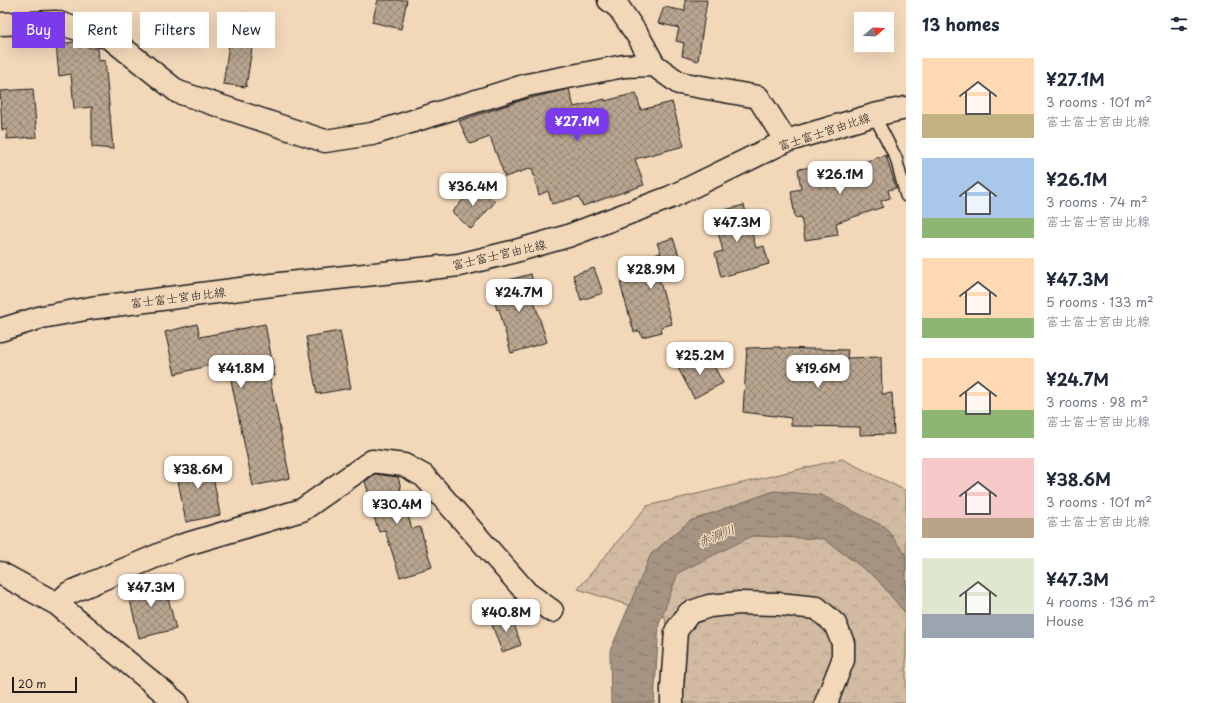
<!DOCTYPE html>
<meta charset="utf-8">
<style>
body{margin:0;font-family:"Playpen Sans","Klee One",sans-serif;background:#f6f6f7;color:#1f2937;height:100vh;display:flex;flex-direction:column;font-size:15px;white-space:nowrap}
*{box-sizing:border-box;margin:0}
p{font-size:13px;color:#747a83}
.icon{flex:none;width:22px;height:22px;fill:none;stroke:currentColor;stroke-width:2;stroke-linecap:round;stroke-linejoin:round}
.map{position:relative;flex:1;overflow:hidden}
.side{display:flex;flex-direction:column;background:#fff;width:300px}
.side>*{flex:none}
.guide{position:absolute;left:12px;top:12px;width:380px;height:36px;display:flex;gap:8px}
.needle{width:26px;rotate:71deg}
.tools{position:absolute;left:854px;top:12px;display:grid;gap:8px}
.tools a{display:grid;place-items:center;width:40px;height:40px;border-radius:0px;background:#fff;box-shadow:0 4px 16px #0002;font-size:20px}
.scale{position:absolute;left:12px;bottom:10px;width:65px;box-sizing:border-box;padding-left:4px;border:2px solid #1c1c1c;border-top:0;font-size:11px;line-height:14px;white-space:nowrap;color:#1c1c1c;-webkit-text-stroke:3px #f2d7b9;paint-order:stroke}
.price{position:absolute;translate:-50% -34px;padding:0 9px;border-radius:8px;background:#fff;color:#222;font-size:13px;line-height:26px;filter:drop-shadow(0 1px 2px #0008)}
.price::after{content:'';position:absolute;left:50%;top:24px;width:12px;height:9px;margin-left:-6px;background:inherit;clip-path:polygon(0 0,100% 0,50% 100%)}
.price.active{background:#7c3aed;color:#fff}
ul{padding:0;list-style:none}
li{display:flex;align-items:center;gap:12px;height:100px;padding:0 16px}
li span{display:grid;place-items:center;flex:none;width:112px;height:80px;border-radius:0px;color:#555}
li>.icon{margin-inline-start:auto}
span .icon{width:48px;height:48px;fill:#fffc;stroke-width:1}
li b{font-size:17px}
h2{display:flex;justify-content:space-between;align-items:center;height:48px;padding:0 16px;font-size:17px}
.tag{padding:0 14px;border-radius:0px;background:#fff;box-shadow:0 4px 16px #0002;font-size:14px;line-height:36px}
.tag.active{background:#7c3aed;color:#fff}
main{display:flex;flex:1;min-height:0}
.map>svg:first-child{display:block}
.forest{fill:url(#forest-crowns);stroke:#776c5f}
.water{fill:url(#water-ripples);stroke:#6f6459}
.building{fill:url(#building-cross-hatch);stroke:#1c1c1c}
.lines{fill:none;stroke-linecap:round;stroke-linejoin:round}
.lane-casing{stroke:#1c1c1c;stroke-width:14}
.street-casing{stroke:#1c1c1c;stroke-width:25}
.primary-casing{stroke:#1c1c1c;stroke-width:25}
.lane{stroke:#f2d7b9;stroke-width:11}
.street{stroke:#f2d7b9;stroke-width:22}
.primary{stroke:#f2d7b9;stroke-width:22}
.labels{text-anchor:middle;dominant-baseline:central;stroke-width:3;stroke-linejoin:round;paint-order:stroke}
.street-label{font-size:12px;fill:#1c1c1c;stroke:#f2d7b9}
.water-label{font-size:13px;font-style:italic;fill:#4c4640;stroke:#f2d7b9}
</style>
<main>
<div class="map">
<svg width="906" height="703" viewBox="0 0 906 703">
<defs>
<pattern id="forest-crowns" width="20" height="18" patternUnits="userSpaceOnUse"><rect width="20" height="18" fill="#d2bba2"/><path d="M2 6a3 3 0 1 1 6 0M12 15a3 3 0 1 1 6 0" fill="none" stroke="#b4a08b"/></pattern>
<pattern id="water-ripples" width="26" height="14" patternUnits="userSpaceOnUse"><rect width="26" height="14" fill="#a69482"/><path d="M2 4q2-2 4 0t4 0M15 11q2-2 4 0t4 0" fill="none" stroke="#86786a"/></pattern>
<pattern id="building-cross-hatch" width="8" height="8" patternUnits="userSpaceOnUse"><rect width="8" height="8" fill="#b9a690"/><path d="M0 0l8 8M0 8l8-8" fill="none" stroke="#968675"/></pattern>
</defs>
<rect width="100%" height="100%" fill="#f2d7b9"/>
<filter id="ink" filterUnits="userSpaceOnUse"><feTurbulence type="fractalNoise" baseFrequency=".025" numOctaves="2"/><feDisplacementMap in="SourceGraphic" scale="8" xChannelSelector="R" yChannelSelector="G"/><feConvolveMatrix kernelMatrix="1 2 1 2 8 2 1 2 1" color-interpolation-filters="sRGB"/></filter>
<g filter="url(#ink)">
<!-- forest -->
<path class="forest" d="M842 459 906 491V703H676L665 617 578 589 647 506Z"/>
<!-- water -->
<path class="water" d="M774 491 821 495 885 527 906 555V614L876 578 824 539 752 536 678 573 659 624 654 703H611L610 651 651 554 690 521Z"/>
<!-- building -->
<path class="building" d="M378 0H407L401 29 372 22Z
M685 0H707L698 61 682 56 684 43 676 41 679 28 658 23 664 7 685 11Z
M243 13 257 16 246 87 223 84 229 45 237 46Z
M76 42H78L79 47 89 46 90 48H98L99 61 105 60 113 149 92 147V107L74 109 71 74 59 76 56 44Z
M33 89 37 137 7 139V130H2L0 91Z
M569 89 574 107 605 99V101L636 93 641 110 672 102 684 146 635 159 644 185 583 206 578 197 552 204 548 191 539 195 532 168 505 177 490 137 470 144 459 121 526 99Z
M886 155 896 188 888 190 890 198 881 201 883 207 836 223 838 235 805 240 801 217 795 218 791 191 801 189 798 169 827 165 828 173Z
M476 186 495 202 471 229 452 212Z
M744 205 756 248 764 246 769 264 721 277 715 253 723 251 713 213Z
M673 238 683 267 658 275 672 324 661 327 662 332 642 337 640 331 634 332 620 283 638 278 633 260 661 253 657 243Z
M594 268 603 293 581 300 573 275Z
M531 274 537 300 534 301 547 342 511 353 499 309 497 310 490 285Z
M197 324 200 337 265 324 275 376 269 375 290 478 253 486 227 361 175 374 165 332Z
M340 331 351 388 317 394 306 337Z
M780 347V348L848 350 847 358 881 357 882 394 892 393 894 434 860 435V427L791 426V418L743 412 747 348Z
M707 353 723 383 694 398 678 368Z
M210 459 220 515 186 522 175 465Z
M375 474 398 477 401 488H400L412 529 420 527 432 567 400 577 385 530 379 532 369 502H371L365 481Z
M163 578 176 629 139 638 127 587Z
M511 615 521 645 502 652 491 622Z"/>
<g class="lines">
<!-- lane casing -->
<g class="lane-casing">
<path id="lane" d="M874 115 896 158 906 196"/>
</g>
<!-- street casing -->
<g class="street-casing">
<path id="street" d="M609 0 619 8 640 39 654 65 679 83 758 97 786 141
M0 24 56 22 74 28 110 38 178 92 325 141 372 134 527 85 624 66 654 65
M0 573 57 604 177 703
M57 604 69 593 180 546 302 510 372 461 404 465 424 476 527 593 552 611
M672 703V688L676 631 689 613 709 606 740 603 779 604 817 608 835 624 843 643V660L826 703"/>
</g>
<!-- primary casing -->
<g class="primary-casing">
<path id="primary" d="M0 330 42 317 91 308 280 284 459 265 512 252 568 236 671 197 786 141 874 115 906 108"/>
</g>
<!-- lane -->
<use href="#lane" class="lane"/>
<!-- street -->
<use href="#street" class="street"/>
<!-- primary -->
<use href="#primary" class="primary"/>
</g>
</g>
<g class="labels">
<!-- street labels -->
<g class="street-label">
<text transform="translate(824 131) rotate(-18)">富士富士宮由比線</text>
<text transform="translate(499 254) rotate(-13)">富士富士宮由比線</text>
<text transform="translate(178 297) rotate(-7)">富士富士宮由比線</text>
</g>
<!-- water labels -->
<g class="water-label">
<text transform="translate(716 535) rotate(-22)">赤淵川</text>
</g>
</g>
</svg>
<div class="tools">
<a><svg class="needle" viewBox="-14 -14 28 28"><path d="M0-13l5 13h-10z" fill="#e53935"/><path d="M0 13l5-13h-10z" fill="#747a83"/></svg></a>
</div>
<div class="scale">20 m</div>
<b class="price active" style="left:577px;top:142px">¥27.1M</b>
<b class="price" style="left:840px;top:195px">¥26.1M</b>
<b class="price" style="left:473px;top:207px">¥36.4M</b>
<b class="price" style="left:737px;top:243px">¥47.3M</b>
<b class="price" style="left:651px;top:290px">¥28.9M</b>
<b class="price" style="left:519px;top:313px">¥24.7M</b>
<b class="price" style="left:700px;top:376px">¥25.2M</b>
<b class="price" style="left:241px;top:389px">¥41.8M</b>
<b class="price" style="left:818px;top:389px">¥19.6M</b>
<b class="price" style="left:198px;top:490px">¥38.6M</b>
<b class="price" style="left:397px;top:525px">¥30.4M</b>
<b class="price" style="left:151px;top:608px">¥47.3M</b>
<b class="price" style="left:506px;top:633px">¥40.8M</b>
<div class="guide">
<a class="tag active">Buy</a>
<a class="tag">Rent</a>
<a class="tag">Filters</a>
<a class="tag">New</a>
</div>
</div>
<section class="side">
<h2>13 homes<svg class="icon" aria-label="filters" viewBox="0 0 24 24"><path d="M4 7h16M4 17h16"/><circle cx="9" cy="7" r="2"/><circle cx="15" cy="17" r="2"/></svg></h2>
<ul>
<li><span style="background:linear-gradient(#ffd9b3 70%,#c2b280 0)"><svg class="icon" aria-label="home" viewBox="0 0 24 24"><path d="M3 11l9-7 9 7M6 9v11h12V9"/></svg></span><div><b>¥27.1M</b><p>3 rooms · 101 m²</p><p>富士富士宮由比線</p></div></li>
<li><span style="background:linear-gradient(#a9c7e8 75%,#8fb573 0)"><svg class="icon" aria-label="home" viewBox="0 0 24 24"><path d="M3 11l9-7 9 7M6 9v11h12V9"/></svg></span><div><b>¥26.1M</b><p>3 rooms · 74 m²</p><p>富士富士宮由比線</p></div></li>
<li><span style="background:linear-gradient(#ffd9b3 75%,#8fb573 0)"><svg class="icon" aria-label="home" viewBox="0 0 24 24"><path d="M3 11l9-7 9 7M6 9v11h12V9"/></svg></span><div><b>¥47.3M</b><p>5 rooms · 133 m²</p><p>富士富士宮由比線</p></div></li>
<li><span style="background:linear-gradient(#ffd9b3 65%,#8fb573 0)"><svg class="icon" aria-label="home" viewBox="0 0 24 24"><path d="M3 11l9-7 9 7M6 9v11h12V9"/></svg></span><div><b>¥24.7M</b><p>3 rooms · 98 m²</p><p>富士富士宮由比線</p></div></li>
<li><span style="background:linear-gradient(#f6c9c9 75%,#b9a48a 0)"><svg class="icon" aria-label="home" viewBox="0 0 24 24"><path d="M3 11l9-7 9 7M6 9v11h12V9"/></svg></span><div><b>¥38.6M</b><p>3 rooms · 101 m²</p><p>富士富士宮由比線</p></div></li>
<li><span style="background:linear-gradient(#dfe7d0 70%,#9aa5b1 0)"><svg class="icon" aria-label="home" viewBox="0 0 24 24"><path d="M3 11l9-7 9 7M6 9v11h12V9"/></svg></span><div><b>¥47.3M</b><p>4 rooms · 136 m²</p><p>House</p></div></li>
</ul>
</section>
</main>
